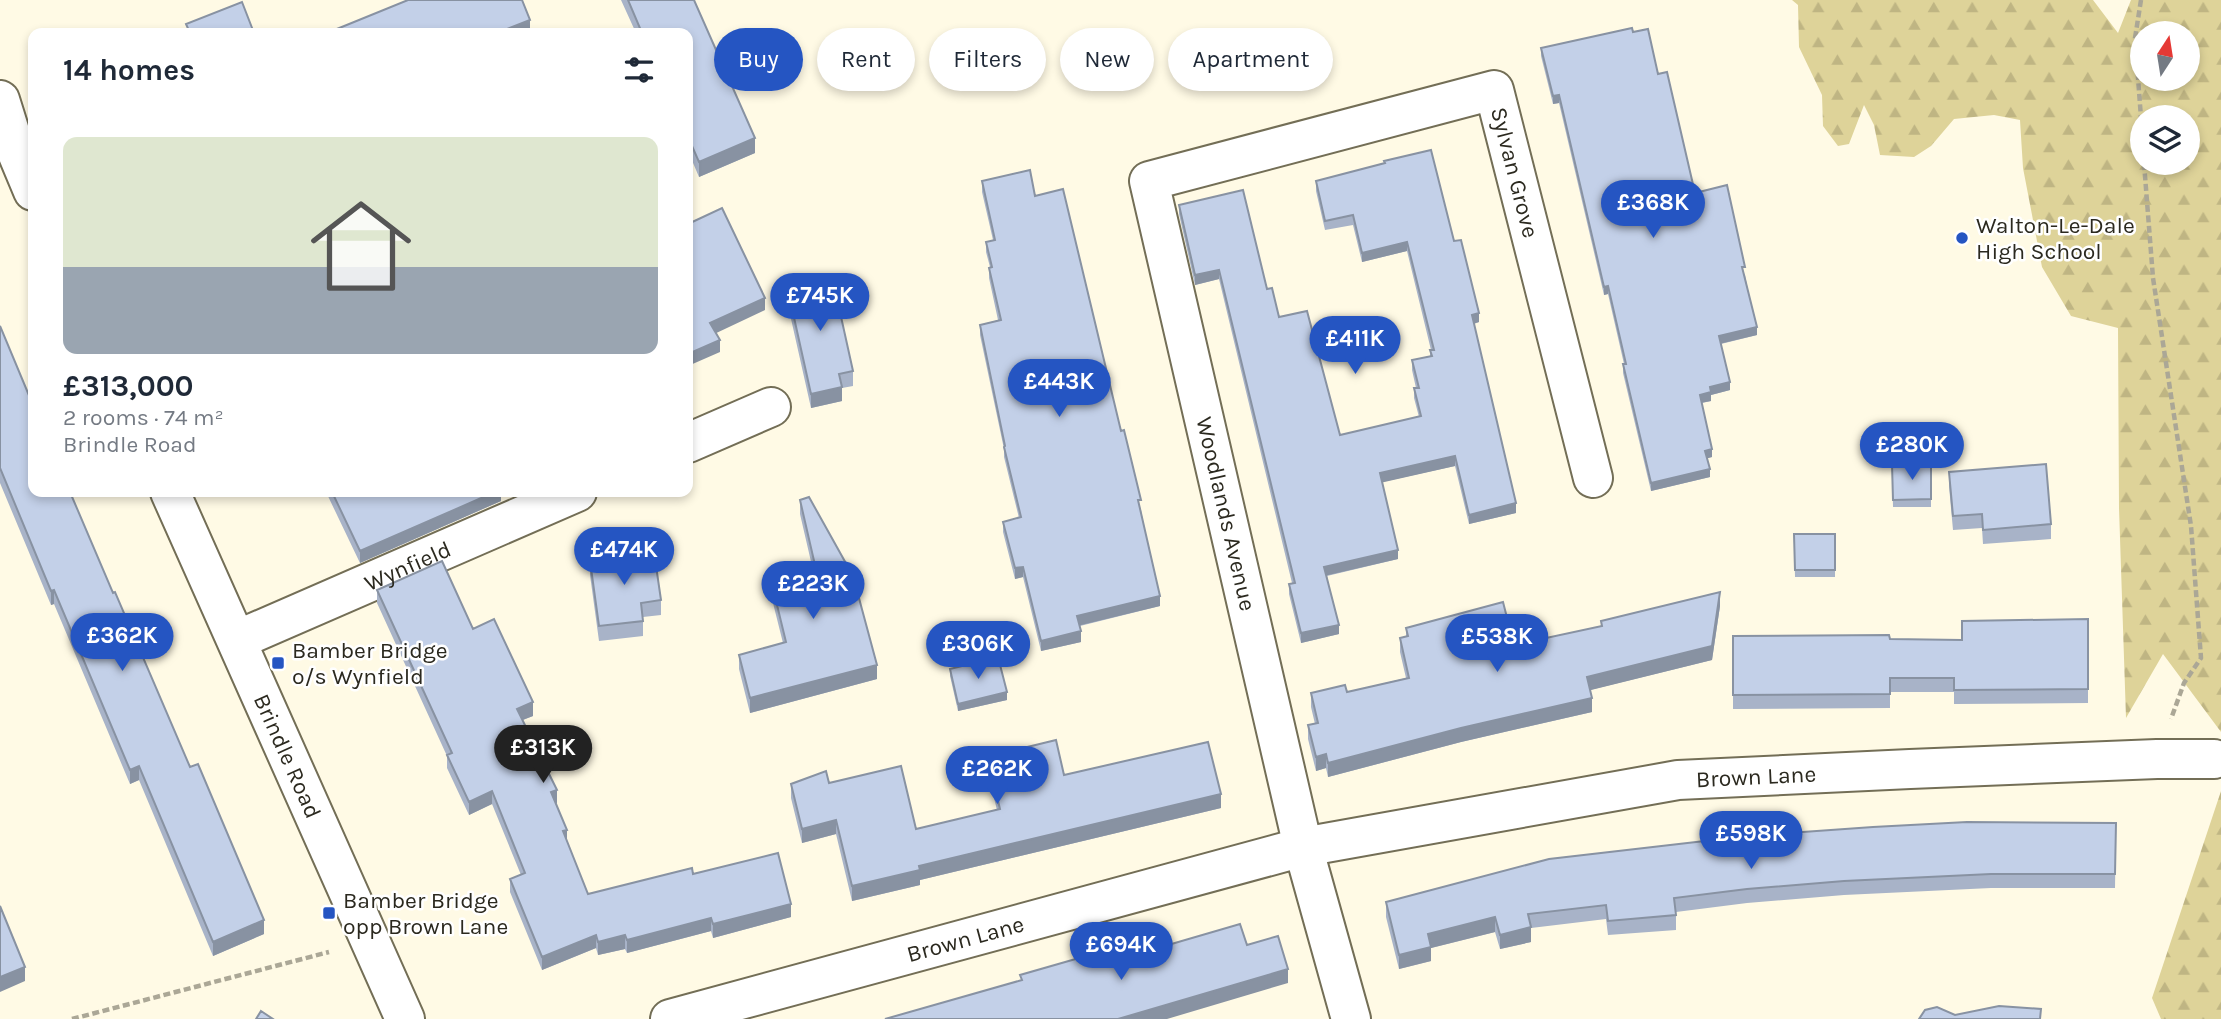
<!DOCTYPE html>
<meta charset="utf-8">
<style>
body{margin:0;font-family:Karla,sans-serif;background:#f6f6f7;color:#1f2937;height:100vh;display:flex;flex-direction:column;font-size:26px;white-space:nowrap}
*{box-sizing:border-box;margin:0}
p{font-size:23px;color:#747a83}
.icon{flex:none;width:38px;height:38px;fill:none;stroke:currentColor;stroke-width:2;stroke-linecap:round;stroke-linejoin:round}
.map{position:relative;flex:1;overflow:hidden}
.sheet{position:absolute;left:28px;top:28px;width:665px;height:469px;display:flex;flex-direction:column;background:#fff;border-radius:14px;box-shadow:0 4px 10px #0003}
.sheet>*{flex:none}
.top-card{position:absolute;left:714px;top:28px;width:665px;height:63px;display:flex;gap:14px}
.needle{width:46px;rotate:12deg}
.controls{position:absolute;left:2130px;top:21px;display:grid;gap:14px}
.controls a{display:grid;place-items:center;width:70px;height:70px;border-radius:50%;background:#fff;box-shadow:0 4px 10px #0003;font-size:35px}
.price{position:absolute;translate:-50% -60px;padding:0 16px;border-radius:24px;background:#2555c2;color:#fff;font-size:23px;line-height:46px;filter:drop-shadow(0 2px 4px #0008)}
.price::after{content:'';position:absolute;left:50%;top:42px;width:21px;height:16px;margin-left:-10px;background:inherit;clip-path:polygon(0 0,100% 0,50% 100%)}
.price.active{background:#222;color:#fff}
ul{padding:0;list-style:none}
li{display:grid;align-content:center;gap:14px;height:371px;padding:0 35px}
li+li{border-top:2px solid #e0e1e3}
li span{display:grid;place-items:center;height:217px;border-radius:14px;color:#555}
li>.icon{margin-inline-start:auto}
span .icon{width:126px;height:126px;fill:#fffc;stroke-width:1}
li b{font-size:30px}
h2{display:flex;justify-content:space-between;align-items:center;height:84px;padding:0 35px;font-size:30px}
.tag{padding:0 24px;border-radius:32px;background:#fff;box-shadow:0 4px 10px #0003;font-size:24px;line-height:63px}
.tag.active{background:#2555c2;color:#fff}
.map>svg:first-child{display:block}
.forest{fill:url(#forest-firs);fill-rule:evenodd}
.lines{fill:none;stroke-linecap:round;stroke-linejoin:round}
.minor-casing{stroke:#736e56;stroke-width:42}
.path{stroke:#aba796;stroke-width:4.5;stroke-dasharray:7 3.5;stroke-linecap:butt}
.minor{stroke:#fff;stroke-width:38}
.wall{fill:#a8b3c8}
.shaded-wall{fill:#8892a2}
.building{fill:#c3d0e8;stroke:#8892a2;stroke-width:2}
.poi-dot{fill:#2555c2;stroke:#fff;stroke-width:2.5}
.labels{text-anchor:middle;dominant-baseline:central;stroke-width:5;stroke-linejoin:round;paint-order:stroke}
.street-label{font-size:23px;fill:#2b291f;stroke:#fff}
.poi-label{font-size:23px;fill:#2b291f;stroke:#fff;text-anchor:start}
</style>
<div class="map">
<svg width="2221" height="1019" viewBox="0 0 2221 1019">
<defs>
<pattern id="forest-firs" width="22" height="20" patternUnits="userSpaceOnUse" patternTransform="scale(1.75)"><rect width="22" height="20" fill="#ded399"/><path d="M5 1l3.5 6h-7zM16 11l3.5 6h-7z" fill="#bfb583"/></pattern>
</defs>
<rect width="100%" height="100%" fill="#fffae5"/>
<!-- forest -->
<path class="forest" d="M1792 0H2093L2118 33 2131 0H2221V732L2163 654 2126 718 2119 508 2118 328 2071 316 2042 267 2023 168 2020 120 1994 115 1954 119 1931 146 1914 157 1880 155 1874 125 1864 105 1849 144 1838 146 1823 126 1822 95 1799 47 1798 5ZM2188 33V79H2142V33ZM2188 117V163H2142V117Z
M2221 791V1019H2161L2152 998Z"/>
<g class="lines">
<!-- minor casing -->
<g class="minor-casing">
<g id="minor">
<path d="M0 100 15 148 33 191"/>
<path d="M688 443 771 407"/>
<path id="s1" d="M170 492 405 1019"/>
<path id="s2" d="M237 640 577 492"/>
<path id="s3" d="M670 1019 1303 847 1678 780 1910 769 2157 759H2214"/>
<path id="s4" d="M1351 1019 1303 847 1149 181 1494 90 1593 478"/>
</g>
</g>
<!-- path -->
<path class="path" d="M2141 0 2135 38 2142 131
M2144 163 2153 278 2191 526 2201 658 2184 683 2171 719
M72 1019 329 952"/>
<!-- minor -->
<use href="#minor" class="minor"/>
</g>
<!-- wall -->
<path class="wall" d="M621 0H694L755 153 699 177 688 151V33H636Z
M1633 32 1658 74 1695 193 1745 275 1757 335 1721 344 1730 390 1711 395V401L1702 403 1712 457 1707 458 1710 477 1651 491 1623 373V364H1624L1608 294 1604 295 1559 103 1553 104 1541 56V48Z
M982 181 1035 196 1141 510 1160 606 1080 626 1081 642 1041 651 1023 577 1015 579 1003 532V522L1019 518 1004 457V449L980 335V325L998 320 989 278V268L990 267 986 252V242L993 240 982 192Z
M1316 181 1454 241 1479 322 1474 324 1516 513 1469 524 1455 466 1382 482 1398 559 1327 576 1339 634 1301 643 1289 594V584L1292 583 1219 279 1195 285 1179 214V205L1267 289 1279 317 1340 435 1419 417 1414 398V388H1416L1412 370V360L1430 356V350H1431L1407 251 1362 262 1353 225 1325 230 1316 191Z
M787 286 853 371V386L842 388V401L811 408 787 301Z
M0 326 113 593 264 934 213 956 139 780 130 784 54 604 51 605 0 483Z
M1892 464H1931V507H1893Z
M1949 472 2051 524V539L1983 544 1982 528 1953 530 1949 486Z
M326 492H501V501L360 563Z
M800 500 877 679 750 713 739 669V655L783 643 770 591V576L812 566 800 514Z
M1794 534H1835V577H1795Z
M590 561 661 600V615L643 617V636L599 641 590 575Z
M377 590 473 629 533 716 523 720 557 803 556 804 567 842 588 894 693 874 791 917 713 938 711 931 627 953 625 949 598 955 596 948 542 970 510 892V879L521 875 492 804 469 815 447 768V756L377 603Z
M1720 606 1712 660 1590 690 1592 712 1461 742 1328 777 1326 768 1316 771 1308 739V725L1315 724 1311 707V693L1347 692 1406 678 1400 652V638L1406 636V628L1514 645 1601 627V621Z
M2088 619V703L1954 704V692H1890V708L1733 709V636L1962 640Z
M950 669 1007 700 958 711 950 676Z
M1019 749 1064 775 1221 808 920 880V885L852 901 836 834 802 843 791 798V784L829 783 916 829 997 810 990 782V768L1019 761Z
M2116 823 2115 888H1991L1844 895 1747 903 1676 912V930L1608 935 1606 919 1531 928V942L1500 949 1495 932 1431 948V961L1399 969 1386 917V902Z"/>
<!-- shaded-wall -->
<path class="shaded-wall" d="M530 20V33H497Z
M1559 95V103L1553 104V96Z
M755 138V153L699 177V162Z
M1407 242V251L1362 262V253Z
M1219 270V279L1195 285V275Z
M1608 286V294L1604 295V287Z
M765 298V310L710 336V323Z
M1479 313V322L1472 324V315Z
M1757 327V335L1719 344V336Z
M720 340V352L688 366V354Z
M1730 382V390L1711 395V401L1700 403V395L1710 387Z
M842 387V401L811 408V394Z
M1712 449V457L1705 459V451Z
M1455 456V466L1380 483V473Z
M1710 469V477L1651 491V483Z
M495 492H501V501L360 563V551Z
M1516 503V513L1469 524V515Z
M1398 550V559L1324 576V567Z
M1023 567V577L1015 579V568Z
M54 590V604L51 605V591Z
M1720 592V606L1712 660 1587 691V677Z
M1160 596V606L1077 626V616Z
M1339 625V634L1301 643V633Z
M1081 631V642L1041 651V641Z
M877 665V679L750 713V698Z
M1007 692V700L958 711V704Z
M1592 698V712L1461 742 1328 777V763L1461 728Z
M533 702V716L517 722V709Z
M1326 754V768L1316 771V757Z
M139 766V780L130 784V770Z
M557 790V803L551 806V792Z
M492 791V804L469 815V802Z
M1221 794V808L920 880V885L852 901V886L919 866Z
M836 820V834L802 843V829Z
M567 830V843L563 831Z
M791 904V917L713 938V924Z
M1495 917V932L1431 948V961L1399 969V955L1428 934Z
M711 918V931L627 953V940Z
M264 920V934L213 956V942Z
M1531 927V942L1500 949V935Z
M596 935V948L542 970V957Z
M625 935V949L598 955V942Z
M25 967V981L0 992V977Z
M1288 969V983L1167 1019H1118Z"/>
<!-- building -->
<path class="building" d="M408 0H522L530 20 497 33H327Z
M628 0H694L755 138 699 162 688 137V33H642Z
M242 2 254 33H190L186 24Z
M1632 28 1633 32 1648 29 1658 74 1667 72 1695 193 1727 185 1745 267H1742L1757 327 1719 336 1730 382 1710 387 1711 392 1700 395 1712 449 1705 451 1710 469 1651 483 1623 364H1626L1608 286 1604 287 1559 95 1553 96 1541 48Z
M1431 150 1454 241 1461 240 1479 313 1472 315 1516 503 1469 515 1455 456 1380 473 1398 550 1324 567 1339 625 1301 633 1289 584 1295 583 1219 270 1195 275 1179 205 1243 190 1267 289 1272 288 1279 317 1307 311 1340 435 1421 416 1414 388H1419L1412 360 1432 356 1430 350H1434L1407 242 1362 253 1353 215 1325 221 1316 181 1385 163 1384 161Z
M1030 170 1035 196 1063 189 1121 431 1124 430 1141 500H1138L1160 596 1077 616 1081 631 1041 641 1023 567 1015 568 1003 522 1021 517 1004 447 1005 446 980 325 1001 320 989 268 992 267 986 242 995 240 982 181Z
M722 208 765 298 710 323 720 340 688 354V224Z
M832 276 853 371 839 374 842 387 811 394 787 286Z
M0 326 33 405V492H70L113 593 115 592 190 767 198 764 264 920 213 942 139 766 130 770 54 590 51 591 0 468Z
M1892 464H1931V499L1893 500Z
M2046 464 2051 524 1983 530 1982 514 1953 516 1949 472Z
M332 492H495L360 551Z
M809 497 853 576 877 665 750 698 739 655 786 642 770 576 815 565 800 500Z
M1794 534H1835V570H1795Z
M654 552 661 600 641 603 643 621 599 626 590 561Z
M442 561 473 629 494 619 533 702 517 709 557 790 551 792 567 830 563 831 588 894 692 868 693 874 778 853 791 904 713 924 711 918 627 940 625 935 598 942 596 935 542 957 510 879 525 873 492 791 469 802 447 755 452 753 377 590Z
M1720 592 1712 646 1587 677 1592 698 1461 728 1328 763 1326 754 1316 757 1308 725 1318 723 1311 693 1345 685 1347 692 1409 678 1400 638 1408 636 1406 628 1503 602 1514 645 1602 626 1601 621Z
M2088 619V689L1954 690V678H1890V694L1733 695V636L1889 635 1890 639 1962 640V621Z
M998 657 1007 692 958 704 950 669Z
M1056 740 1064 775 1208 742 1221 794 919 866 920 870 852 886 836 820 802 829 791 784 826 771 829 783 901 766 916 829 1000 809 990 768 1022 760 1019 749Z
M1967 822 2116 823 2115 874H1991L1844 881 1747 889 1674 898 1676 915 1608 921 1606 905 1528 914 1531 927 1500 935 1495 917 1428 934 1431 947 1399 955 1386 902 1549 859 1748 836 1873 827Z
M0 906 25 967 0 977Z
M1240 924 1247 945 1278 936 1288 969 1118 1019H885L1022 980 1020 975 1093 954 1096 966Z
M1999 1006 2041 1009 2040 1019H1919L1925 1010 1937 1007 1955 1015Z
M261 1011 273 1019H256Z"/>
<!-- markers -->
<g class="poi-dot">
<circle cx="1962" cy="238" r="7"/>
<rect x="271" y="656" width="14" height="14" rx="3.5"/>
<rect x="322" y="906" width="14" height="14" rx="3.5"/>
</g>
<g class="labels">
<!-- street labels -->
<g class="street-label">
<text stroke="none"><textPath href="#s4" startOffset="1304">Sylvan Grove</textPath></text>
<text transform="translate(1226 514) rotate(77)">Woodlands Avenue</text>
<text stroke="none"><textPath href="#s2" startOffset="186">Wynfield</textPath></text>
<text stroke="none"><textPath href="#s1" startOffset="289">Brindle Road</textPath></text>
<text stroke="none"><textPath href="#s3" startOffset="1115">Brown Lane</textPath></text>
<text stroke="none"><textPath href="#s3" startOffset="306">Brown Lane</textPath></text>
</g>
<!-- poi labels -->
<g class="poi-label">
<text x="1976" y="225">Walton-Le-Dale<tspan x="1976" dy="26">High School</tspan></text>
<text x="292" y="650">Bamber Bridge<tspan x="292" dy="26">o/s Wynfield</tspan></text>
<text x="343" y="900">Bamber Bridge<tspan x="343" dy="26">opp Brown Lane</tspan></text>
</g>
</g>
</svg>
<div class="controls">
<a><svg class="needle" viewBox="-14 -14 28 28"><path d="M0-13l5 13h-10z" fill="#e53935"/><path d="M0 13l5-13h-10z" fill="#747a83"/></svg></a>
<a><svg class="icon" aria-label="layers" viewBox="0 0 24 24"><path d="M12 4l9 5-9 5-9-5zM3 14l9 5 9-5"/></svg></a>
</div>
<b class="price" style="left:1653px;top:240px">£368K</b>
<b class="price" style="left:820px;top:333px">£745K</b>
<b class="price" style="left:1355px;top:376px">£411K</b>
<b class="price" style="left:1059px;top:419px">£443K</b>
<b class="price" style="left:1912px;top:482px">£280K</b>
<b class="price" style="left:624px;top:587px">£474K</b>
<b class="price" style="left:813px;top:621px">£223K</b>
<b class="price" style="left:122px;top:673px">£362K</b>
<b class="price" style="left:1497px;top:674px">£538K</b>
<b class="price" style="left:978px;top:681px">£306K</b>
<b class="price active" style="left:543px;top:785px">£313K</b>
<b class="price" style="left:997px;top:806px">£262K</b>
<b class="price" style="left:1751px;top:871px">£598K</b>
<b class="price" style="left:1121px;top:982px">£694K</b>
<div class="top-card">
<a class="tag active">Buy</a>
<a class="tag">Rent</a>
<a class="tag">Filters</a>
<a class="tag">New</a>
<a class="tag">Apartment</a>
</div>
<section class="sheet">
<h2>14 homes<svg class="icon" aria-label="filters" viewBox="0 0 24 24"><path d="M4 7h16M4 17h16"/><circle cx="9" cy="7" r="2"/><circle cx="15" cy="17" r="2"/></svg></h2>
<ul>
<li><span style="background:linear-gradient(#dfe7d0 60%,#9aa5b1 0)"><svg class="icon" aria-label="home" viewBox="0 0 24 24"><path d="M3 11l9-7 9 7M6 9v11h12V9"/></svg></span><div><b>£313,000</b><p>2 rooms · 74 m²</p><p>Brindle Road</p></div></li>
</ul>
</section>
</div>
